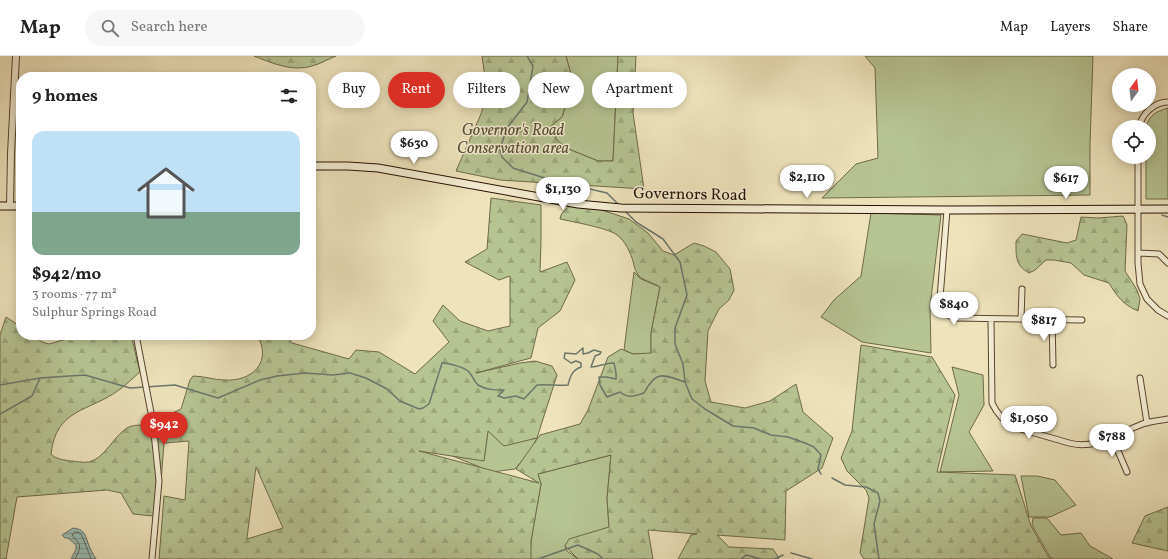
<!DOCTYPE html>
<meta charset="utf-8">
<style>
body{margin:0;font-family:Vollkorn,serif;background:#f6f6f6;color:#222;height:100vh;display:flex;flex-direction:column;font-size:15px;white-space:nowrap}
*{box-sizing:border-box;margin:0}
p{font-size:13px;color:#767676}
.icon{flex:none;width:22px;height:22px;fill:none;stroke:currentColor;stroke-width:2;stroke-linecap:round;stroke-linejoin:round}
.map{position:relative;flex:1;overflow:hidden}
.sheet{position:absolute;left:16px;top:16px;width:300px;height:268px;display:flex;flex-direction:column;background:#fff;border-radius:16px;box-shadow:0 2px 10px #0003}
.sheet>*{flex:none}
.hud{position:absolute;left:328px;top:16px;width:380px;height:36px;display:flex;gap:8px}
.needle{width:26px;rotate:15deg}
.controls{position:absolute;left:1112px;top:12px;display:grid;gap:8px}
.controls a{display:grid;place-items:center;width:44px;height:44px;border-radius:50%;background:#fff;box-shadow:0 2px 10px #0003;font-size:20px}
.price{position:absolute;translate:-50% -34px;padding:0 9px;border-radius:14px;background:#fff;color:#222;font-size:13px;line-height:26px;filter:drop-shadow(0 1px 2px #0008)}
.price::after{content:'';position:absolute;left:50%;top:24px;width:12px;height:9px;margin-left:-6px;background:inherit;clip-path:polygon(0 0,100% 0,50% 100%)}
.price.current{background:#d93025;color:#fff}
ul{padding:0;list-style:none}
li{display:grid;align-content:center;gap:8px;height:212px;padding:0 16px}
li+li{border-top:1px solid #e0e0e0}
li span{display:grid;place-items:center;height:124px;border-radius:12px;color:#555}
li>.icon{margin-inline-start:auto}
span .icon{width:72px;height:72px;fill:#fffc;stroke-width:1}
li b{font-size:17px}
h2{display:flex;justify-content:space-between;align-items:center;height:48px;padding:0 16px;font-size:17px}
.pill{padding:0 14px;border-radius:18px;background:#fff;box-shadow:0 2px 10px #0003;font-size:14px;line-height:36px}
.pill.current{background:#d93025;color:#fff}
header{display:flex;align-items:center;gap:24px;box-sizing:border-box;height:56px;padding:0 20px;background:#fff;border-bottom:1px solid #e0e0e0}
header strong{font-size:19px}
nav{display:flex;gap:22px;margin-inline-start:auto;font-size:14px}
.search{width:280px;height:36px;background:#f6f6f6;display:flex;align-items:center;gap:10px;box-sizing:border-box;padding:0 14px;border-radius:22px;color:#767676;font-size:15px}
.map>svg:first-child{display:block}
.grass{fill:#b6c492;stroke:#6e6a4a}
.forest{fill:url(#forest-firs);stroke:#6e6a4a;fill-rule:evenodd}
.water{fill:url(#water-rules);stroke:#6c776d}
.lines{fill:none;stroke-linecap:round;stroke-linejoin:round}
.shore{stroke:#60665c;stroke-width:1}
.stream{stroke:#6c776d;stroke-width:1.5}
.minor-casing{stroke:#584430;stroke-width:7}
.tertiary-casing{stroke:#584430;stroke-width:8}
.secondary-casing{stroke:#260f02;stroke-width:9}
.minor{stroke:#f4edd3;stroke-width:5}
.tertiary{stroke:#f4edd3;stroke-width:6}
.secondary{stroke:#f4edd3;stroke-width:7}
.labels{text-anchor:middle;dominant-baseline:central;stroke-width:3;stroke-linejoin:round;paint-order:stroke}
.park-label{font-size:16px;font-style:italic;fill:#584e34;stroke:#f4edd3}
.street-label{font-size:16px;fill:#260f02;stroke:#f4edd3}
</style>
<header>
<strong>Map</strong>
<div class="search"><svg class="icon" aria-label="search" viewBox="0 0 24 24"><circle cx="10" cy="10" r="6"/><path d="M15 15l6 6"/></svg>Search here</div>
<nav><a>Map</a><a>Layers</a><a>Share</a></nav>
</header>
<div class="map">
<svg width="1168" height="503" viewBox="0 0 1168 503">
<defs>
<pattern id="forest-firs" width="22" height="20" patternUnits="userSpaceOnUse"><rect width="22" height="20" fill="#b6c492"/><path d="M5 1l3.5 6h-7zM16 11l3.5 6h-7z" fill="#9ca77c"/></pattern>
<pattern id="water-rules" width="6" height="5" patternUnits="userSpaceOnUse"><rect width="6" height="5" fill="#9abdb5"/><path d="M0 2.5h6" fill="none" stroke="#85a19a"/></pattern>
</defs>
<rect width="100%" height="100%" fill="#eee3bb"/>
<filter id="stains"><feTurbulence type="fractalNoise" baseFrequency=".005" numOctaves="4"/><feColorMatrix values="0 0 0 0 .2 0 0 0 0 .09 0 0 0 0 .02 0 0 0 .5 -.17"/></filter>
<radialGradient id="worn" r=".72"><stop offset=".6" stop-color="#630" stop-opacity="0"/><stop offset="1" stop-color="#630" stop-opacity=".3"/></radialGradient>
<!-- grass -->
<path class="grass" d="M566 0H618L613 105H598L566 92 556 83 551 70 562 61 573 26Z
M865 0H1093L1090 90V139L822 142 856 108 878 102 875 12Z
M1168 52V143H1146V101H1149V71L1146 70C1151 58 1155 56 1168 52Z
M871 157 941 159 930 251 931 297 862 286 821 261 834 244 861 220Z
M634 216 641 223 660 231 651 277V298H633L624 294Z
M952 311 983 319 984 349 969 376 993 415 940 416 959 339Z
M488 374 517 385 537 382 531 394 515 413 492 416 450 399 484 404Z
M611 399 607 442 609 471 565 490 567 495 578 503H530L531 485 541 428 538 418Z
M1021 420H1037L1055 424 1076 449 1050 461H1029Z
M1033 462H1047L1061 479 1081 477 1090 490 1113 503H1054L1050 501 1032 469Z"/>
<!-- forest -->
<path class="forest" d="M254 0H336C328 3 320 8 312 10 292 16 272 7 254 0Z
M482 0H566L573 26 562 61 551 70 556 83 566 92 598 105H613L618 0H636L633 57 644 133 500 124 456 115 481 58 487 35Z
M491 142 541 149V186L540 216 567 206 575 224 560 255 538 272 531 302 476 317 520 307 535 305 552 310 557 319 537 382 504 390 488 375 484 405 419 395 539 427 516 413 540 379 580 368 588 354 608 301 621 293 633 298 651 297V277L660 231C653 226 641 225 637 217 634 213 634 207 632 202 629 193 623 182 614 177 602 171 574 166 560 163 561 154 570 150 578 146L629 163 648 177 663 195 674 199 694 187 704 190 716 196 730 213 734 234 729 244 719 253 708 275 705 325 711 346 745 352 770 345 796 328 803 356 833 382 822 412 786 435 785 484 717 479 729 491 773 493 779 502 778 503H678L691 479 697 478 648 474 653 503H578L565 490 569 483 609 471 607 442 611 399 538 418 541 428 531 485V503H159L164 440 185 444 189 385 164 387 160 439 156 458 153 460 133 458 121 437 107 434 17 441 6 503H0V279L6 261 21 271V279H32L42 286 49 288 70 282 72 279H131L140 316C133 322 126 329 119 334 89 356 56 352 51 398 55 403 64 404 70 405 76 405 83 407 89 406 105 402 113 381 127 372 134 368 140 370 148 368 159 364 170 358 181 353L190 324 193 320C204 320 214 324 224 324 252 326 273 306 257 279H286L292 287 349 303 356 294 379 296 415 318 449 286 433 265 443 249 460 265 488 275 510 270V220L499 224 465 206 487 193ZM256 411 283 472 247 483V482Z
M1123 160 1127 169 1125 215 1137 234 1140 243 1138 255C1122 248 1117 240 1109 227L1084 219 1071 207 1054 204H1046L1035 214 1029 217C1015 209 1016 200 1016 185L1022 178 1067 187 1076 184 1081 161 1098 162Z
M861 289 932 301 955 339 937 416 1015 419 1031 470 1049 502 1052 503H864L860 497 869 442 866 434 847 415 841 402 852 375Z
M1168 451V495L1132 487 1145 460Z"/>
<!-- water -->
<path class="water" d="M73 472C84 473 85 478 88 487 90 493 93 498 96 503H71L76 493V489L68 482H65L62 479Z"/>
<g class="lines">
<!-- shore -->
<path class="shore" d="M75 503C82 490 81 489 72 479L75 476C77 476 79 476 81 478 82 480 90 499 91 503"/>
<!-- stream -->
<path class="stream" d="M527 0 533 10 527 46 507 72 500 93 502 101 513 112 551 124 607 137 618 148
M626 156 636 166 663 183 680 206 687 239 675 272V288L683 308 685 326 692 343 705 353 733 370 754 372 771 379 788 381 805 387 814 391 821 399 818 413 821 418
M1162 159 1168 161
M0 329 40 322 85 319 130 332 175 329 218 342 260 324 277 320 305 317 333 319 350 317 366 322 387 333 400 345 419 353 423 352 429 348 442 307C449 307 464 311 469 316 473 320 474 326 478 329 486 334 495 334 504 334L498 340 504 342 516 340 524 343 537 329C548 328 557 330 568 329 570 321 572 314 581 311V307L576 305 571 307 564 302 565 297 576 298 583 292V298L588 297 594 294 601 296 600 298 595 300 591 311C599 311 605 307 614 307 615 312 617 318 616 323L606 321H599L600 329 607 341 620 336C629 343 634 340 644 337 657 313 663 319 685 326
M0 358 32 340 40 322
M832 422 845 429 866 431 878 437 880 445 874 468 879 503
M791 497 812 503
M538 503 578 489 598 498 603 503
M741 503 746 499 761 503
M775 503 783 499"/>
<!-- minor casing -->
<g class="minor-casing">
<path id="minor" d="M13 55 21 56
M1139 71C1142 58 1154 46 1168 46
M1138 101V207L1140 228 1147 243 1158 254 1168 260
M947 154 940 242C943 252 944 258 955 262L1082 264
M1139 197 1159 198 1168 207
M991 263 992 347C997 358 1003 365 1014 371L1069 387C1095 394 1117 378 1140 369 1149 365 1159 365 1168 363
M1021 263 1022 233
M1052 263 1053 309
M136 279 153 367 159 425 152 503
M1140 322 1147 367
M1112 381 1127 416"/>
</g>
<!-- tertiary casing -->
<g class="tertiary-casing">
<path id="tertiary" d="M10 150 11 98 16 0"/>
</g>
<!-- secondary casing -->
<g class="secondary-casing">
<path id="secondary" d="M311 110H348L378 112 578 148 621 152 947 154 1168 153
M0 150H21"/>
</g>
<!-- minor -->
<use href="#minor" class="minor"/>
<!-- tertiary -->
<use href="#tertiary" class="tertiary"/>
<!-- secondary -->
<use href="#secondary" class="secondary"/>
</g>
<g class="labels">
<!-- park labels -->
<g class="park-label">
<text x="513" y="75">Governor's Road<tspan x="513" dy="18">Conservation area</tspan></text>
</g>
<!-- street labels -->
<g class="street-label">
<text transform="translate(690 139) rotate(1)">Governors Road</text>
</g>
</g>
<rect width="100%" height="100%" filter="url(#stains)"/>
<rect width="100%" height="100%" fill="url(#worn)"/>
</svg>
<div class="controls">
<a><svg class="needle" viewBox="-14 -14 28 28"><path d="M0-13l5 13h-10z" fill="#e53935"/><path d="M0 13l5-13h-10z" fill="#767676"/></svg></a>
<a><svg class="icon" aria-label="locate" viewBox="0 0 24 24"><circle cx="12" cy="12" r="6"/><path d="M12 2v4M12 18v4M2 12h4M18 12h4"/></svg></a>
</div>
<b class="price" style="left:414px;top:109px">$630</b>
<b class="price" style="left:807px;top:143px">$2,110</b>
<b class="price" style="left:1066px;top:144px">$617</b>
<b class="price" style="left:563px;top:155px">$1,130</b>
<b class="price" style="left:954px;top:270px">$840</b>
<b class="price" style="left:1044px;top:286px">$817</b>
<b class="price" style="left:1029px;top:384px">$1,050</b>
<b class="price current" style="left:164px;top:390px">$942</b>
<b class="price" style="left:1112px;top:402px">$788</b>
<div class="hud">
<a class="pill">Buy</a>
<a class="pill current">Rent</a>
<a class="pill">Filters</a>
<a class="pill">New</a>
<a class="pill">Apartment</a>
</div>
<section class="sheet">
<h2>9 homes<svg class="icon" aria-label="filters" viewBox="0 0 24 24"><path d="M4 7h16M4 17h16"/><circle cx="9" cy="7" r="2"/><circle cx="15" cy="17" r="2"/></svg></h2>
<ul>
<li><span style="background:linear-gradient(#bfe0f5 65%,#7fa58c 0)"><svg class="icon" aria-label="home" viewBox="0 0 24 24"><path d="M3 11l9-7 9 7M6 9v11h12V9"/></svg></span><div><b>$942/mo</b><p>3 rooms · 77 m²</p><p>Sulphur Springs Road</p></div></li>
</ul>
</section>
</div>
